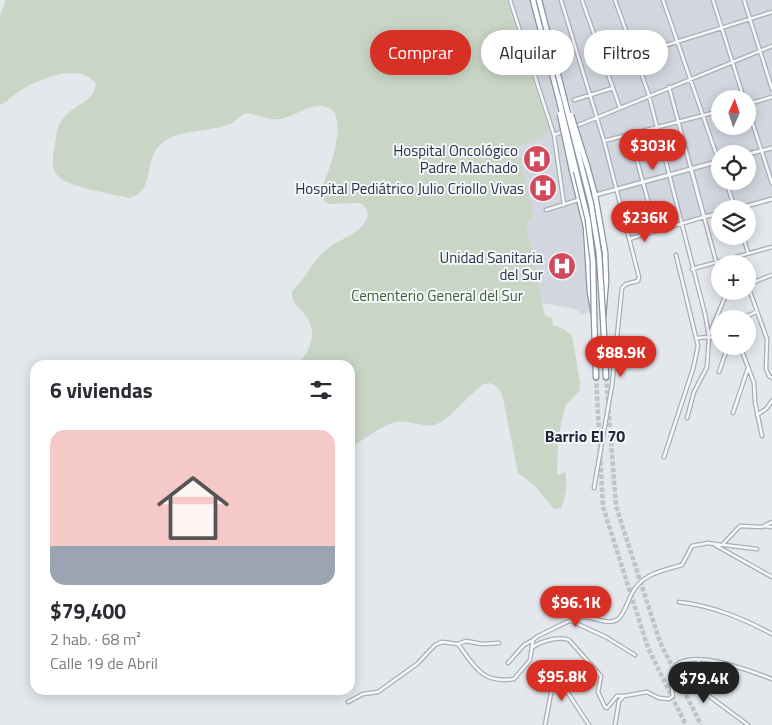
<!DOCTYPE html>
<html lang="es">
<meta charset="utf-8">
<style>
body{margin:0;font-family:"Titillium Web",sans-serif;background:#f2f2f3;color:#2b2b33;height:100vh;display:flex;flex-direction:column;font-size:19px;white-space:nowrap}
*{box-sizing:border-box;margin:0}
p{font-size:16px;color:#7c7c81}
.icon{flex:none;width:28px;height:28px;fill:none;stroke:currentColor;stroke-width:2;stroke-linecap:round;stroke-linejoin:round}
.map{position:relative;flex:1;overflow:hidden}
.panel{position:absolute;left:30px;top:360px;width:325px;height:335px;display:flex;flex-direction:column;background:#fff;border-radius:15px;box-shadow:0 2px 12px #0003}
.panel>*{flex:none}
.top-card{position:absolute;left:370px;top:30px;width:326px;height:45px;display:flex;gap:10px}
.needle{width:32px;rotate:3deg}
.fabs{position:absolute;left:711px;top:90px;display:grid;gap:10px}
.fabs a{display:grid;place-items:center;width:45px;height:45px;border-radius:50%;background:#fff;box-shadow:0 2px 12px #0003;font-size:25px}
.price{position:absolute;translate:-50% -42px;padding:0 11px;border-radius:18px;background:#d93025;color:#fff;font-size:16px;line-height:32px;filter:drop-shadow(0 1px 2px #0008)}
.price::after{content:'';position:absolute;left:50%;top:30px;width:15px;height:11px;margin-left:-8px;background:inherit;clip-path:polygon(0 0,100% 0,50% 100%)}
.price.selected{background:#222;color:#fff}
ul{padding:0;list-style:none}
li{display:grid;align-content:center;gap:10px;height:265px;padding:0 20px}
li span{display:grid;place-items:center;height:155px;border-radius:15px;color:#555}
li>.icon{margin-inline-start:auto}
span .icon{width:90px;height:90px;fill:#fffc;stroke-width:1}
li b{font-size:21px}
h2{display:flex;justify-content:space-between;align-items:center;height:60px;padding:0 20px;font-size:21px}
.tag{padding:0 18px;border-radius:22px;background:#fff;box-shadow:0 2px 12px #0003;font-size:18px;line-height:45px}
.tag.selected{background:#d93025;color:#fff}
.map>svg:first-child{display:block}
.built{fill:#d2d6de;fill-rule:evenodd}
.green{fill:#c9d6c5}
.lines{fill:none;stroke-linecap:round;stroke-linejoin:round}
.motorway-tunnel{stroke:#bfc3cb;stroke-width:4.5;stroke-dasharray:4.5 2;stroke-linecap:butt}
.minor-casing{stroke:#a9aeb7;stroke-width:5}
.tertiary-casing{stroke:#a9aeb7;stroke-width:5.5}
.motorway-casing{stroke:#8b94a3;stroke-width:7}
.minor{stroke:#f7f8fa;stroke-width:2.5}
.tertiary{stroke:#f7f8fa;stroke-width:3}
.motorway{stroke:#fff;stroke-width:4.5}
.motorway-bridge-casing{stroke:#8b94a3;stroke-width:7;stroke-linecap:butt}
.motorway-bridge{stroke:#fff;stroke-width:4.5}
.labels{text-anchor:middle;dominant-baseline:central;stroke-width:4;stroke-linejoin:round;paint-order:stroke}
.poi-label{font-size:15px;fill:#2b3445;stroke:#f4f6f9;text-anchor:end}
.park-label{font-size:15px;fill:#3f6138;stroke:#f4f6f9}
.neighbourhood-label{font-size:16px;font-weight:bold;fill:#1d2536;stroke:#f4f6f9}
</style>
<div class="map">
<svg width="772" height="725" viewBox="0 0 772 725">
<rect width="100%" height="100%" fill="#e4e7ec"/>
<!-- built -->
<path class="built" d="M506 0H772V197L728 209H720V211L631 235 618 187 597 192 569 100 559 103 556 96 559 122 578 191 586 238 590 312 583 315 575 309 542 303 526 223 516 145 549 128ZM720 99H748V126H720ZM720 154H748V181H720Z"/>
<!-- green -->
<path class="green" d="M6 0H506L549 128 547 134 517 147 534 217 526 223 545 316 552 318 553 325 564 329 572 336 580 382V390L566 405 563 415 558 441 557 475 565 472C568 484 566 497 561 508L554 509 534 485 518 473 502 394C498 387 493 381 484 384 477 387 453 415 441 422 428 431 411 419 396 422 383 424 362 441 350 448V365H297C310 351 319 332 305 315 299 307 291 303 292 291 306 279 312 261 327 249 341 238 365 233 368 214L364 205 359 203 330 204C324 203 322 198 320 193 327 175 356 106 320 106 305 106 294 117 280 119 270 121 257 114 246 113 239 116 235 123 227 125 206 133 178 128 160 145 143 161 156 191 129 198 113 194 65 187 56 174 50 164 54 154 55 144 57 130 57 123 69 113 80 102 94 101 96 84 81 62 41 78 23 89 14 94 9 101 0 105V16Z"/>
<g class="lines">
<!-- motorway-tunnel -->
<path class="motorway-tunnel" d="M596 377 603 507 648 648 686 725
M606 377 616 506 660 642 701 725"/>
<!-- minor casing -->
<g class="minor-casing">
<path id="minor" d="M510 0 554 135 564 205
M561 0 604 141 639 277 638 281 626 284 622 288 612 385 594 488
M582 0 620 108
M615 0 648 92 705 314 709 337 707 367 694 392 687 418
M663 0 720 165
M713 0 744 99
M744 0 772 89
M635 55 772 12
M669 87 691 169
M574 100 613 88
M748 104 772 97
M748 109 772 183
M574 127 772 46
M554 135 564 131
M630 135 656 230
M604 141 720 111
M726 181 735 209
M546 210 578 200
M743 236 748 253
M629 239 704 217 720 276
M692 269 772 247
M772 275 749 284 748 286 767 339 766 369 769 376 772 378
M741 319 756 312
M709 335 725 297V291
M697 338 709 337 720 340
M740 346 754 383 755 402 762 436
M719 372 728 346
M733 413 748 368
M757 415 766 409 772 401
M664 457 693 369 698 346 676 255
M764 526 772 527
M715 545 772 577
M724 545 757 549
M679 602C713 606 742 618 772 634
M571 621 606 637 635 655
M458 644C475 667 482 684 514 679L530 660 533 640 538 636C550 631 572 617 584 617 594 617 609 626 618 619 625 613 627 603 631 595 641 574 661 571 682 565L692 546 708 543 722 545 740 526 762 527 772 522
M533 647C541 641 560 636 569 640L601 676 598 692 605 707 607 708 617 696H624
M698 660 705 693 748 725
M508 663 524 645 533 640
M348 702 363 694 378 692 417 664 435 645 442 642 458 644 466 641 482 644 499 643
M545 725 551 693 556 686 561 687 566 690 589 725
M615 725 619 701 624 696 647 692 659 698 669 699 673 696C672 688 669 676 673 669 687 645 753 672 772 679"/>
</g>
<!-- tertiary casing -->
<g class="tertiary-casing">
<path id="tertiary" d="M748 154 772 148
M691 169 704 217 720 213
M581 199 720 161
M736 209 772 199"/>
</g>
<!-- motorway casing -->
<g class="motorway-casing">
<path id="motorway" d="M533 0 558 96
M587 166 595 195 605 252 606 281 603 317 606 377
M572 170 586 227 590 292 594 315 596 377"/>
</g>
<!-- minor -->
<use href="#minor" class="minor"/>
<!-- tertiary -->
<use href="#tertiary" class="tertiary"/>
<!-- motorway -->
<use href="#motorway" class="motorway"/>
<!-- motorway-bridge casing -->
<g class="motorway-bridge-casing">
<path id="motorway-bridge" d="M539 0 591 204 599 254 603 317
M558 96 588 220 593 262 594 315
M560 114 572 170
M571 115 587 166"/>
</g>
<!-- motorway-bridge -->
<use href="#motorway-bridge" class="motorway-bridge"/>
</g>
<!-- icons -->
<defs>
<g id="hospital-disc" transform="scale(1.4375)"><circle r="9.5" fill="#d1495b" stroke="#f4f6f9"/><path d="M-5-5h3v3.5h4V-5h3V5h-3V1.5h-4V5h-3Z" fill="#fff"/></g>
</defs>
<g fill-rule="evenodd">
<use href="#hospital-disc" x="537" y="159"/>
<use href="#hospital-disc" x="543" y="188"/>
<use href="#hospital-disc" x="562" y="266"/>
</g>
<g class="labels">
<!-- poi labels -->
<g class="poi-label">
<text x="518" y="150">Hospital Oncológico<tspan x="518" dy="17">Padre Machado</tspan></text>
<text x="524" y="188">Hospital Pediátrico Julio Criollo Vivas</text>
<text x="543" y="257">Unidad Sanitaria<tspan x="543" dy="17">del Sur</tspan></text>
</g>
<!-- park labels -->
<g class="park-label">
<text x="437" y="295">Cementerio General del Sur</text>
</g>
<!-- neighbourhood labels -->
<g class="neighbourhood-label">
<text x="585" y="436">Barrio El 70</text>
</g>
</g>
</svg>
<div class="fabs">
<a><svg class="needle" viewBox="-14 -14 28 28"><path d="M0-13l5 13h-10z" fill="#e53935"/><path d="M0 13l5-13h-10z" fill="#7c7c81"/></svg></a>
<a><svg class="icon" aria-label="locate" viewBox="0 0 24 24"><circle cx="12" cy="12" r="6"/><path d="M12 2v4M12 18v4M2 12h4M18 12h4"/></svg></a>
<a><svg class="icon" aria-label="layers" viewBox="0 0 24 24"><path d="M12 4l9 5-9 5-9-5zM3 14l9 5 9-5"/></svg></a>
<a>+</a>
<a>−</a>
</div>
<b class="price" style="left:653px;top:171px">$303K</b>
<b class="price" style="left:645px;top:243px">$236K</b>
<b class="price" style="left:621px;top:378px">$88.9K</b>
<b class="price" style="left:576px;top:628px">$96.1K</b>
<b class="price" style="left:562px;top:702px">$95.8K</b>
<b class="price selected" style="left:704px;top:704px">$79.4K</b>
<div class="top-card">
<a class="tag selected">Comprar</a>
<a class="tag">Alquilar</a>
<a class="tag">Filtros</a>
</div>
<section class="panel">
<h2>6 viviendas<svg class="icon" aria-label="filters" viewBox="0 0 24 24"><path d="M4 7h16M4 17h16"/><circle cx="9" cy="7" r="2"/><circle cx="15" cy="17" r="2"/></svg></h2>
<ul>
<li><span style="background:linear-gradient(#f6c9c9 75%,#9aa5b1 0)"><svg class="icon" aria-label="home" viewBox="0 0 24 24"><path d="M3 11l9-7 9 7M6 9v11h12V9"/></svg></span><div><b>$79,400</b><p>2 hab. · 68 m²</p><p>Calle 19 de Abril</p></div></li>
</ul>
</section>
</div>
